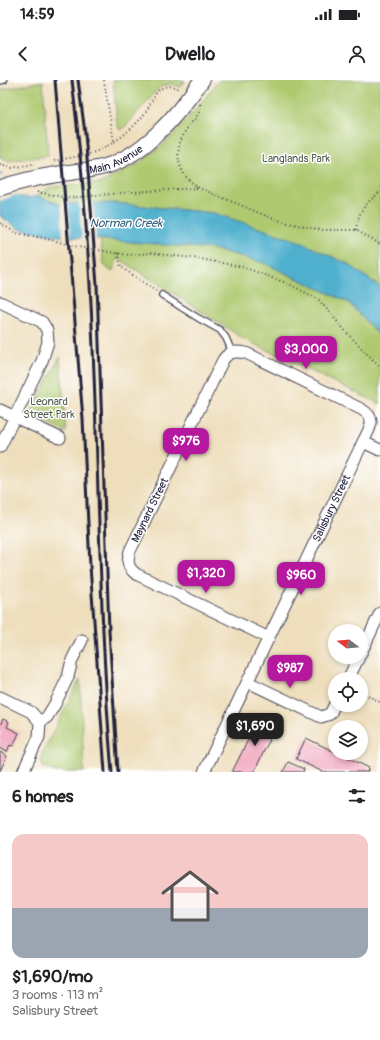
<!DOCTYPE html>
<meta charset="utf-8">
<style>
body{margin:0;font-family:Pangolin,sans-serif;background:#f6f6f6;color:#202124;height:100vh;display:flex;flex-direction:column;font-size:15px;white-space:nowrap}
*{box-sizing:border-box;margin:0}
p{font-size:13px;color:#757577}
.icon{flex:none;width:22px;height:22px;fill:none;stroke:currentColor;stroke-width:2;stroke-linecap:round;stroke-linejoin:round}
.map{position:relative;height:692px;overflow:hidden}
.details{display:flex;flex-direction:column;background:#fff;flex:1}
.details>*{flex:none}
.needle{width:26px;rotate:286deg}
.tools{position:absolute;left:328px;top:544px;display:grid;gap:8px}
.tools a{display:grid;place-items:center;width:40px;height:40px;border-radius:50%;background:#fff;box-shadow:0 2px 6px #0003;font-size:20px}
.price{position:absolute;translate:-50% -34px;padding:0 9px;border-radius:8px;background:#b5179e;color:#fff;font-size:13px;line-height:26px;filter:drop-shadow(0 1px 2px #0008)}
.price::after{content:'';position:absolute;left:50%;top:24px;width:12px;height:9px;margin-left:-6px;background:inherit;clip-path:polygon(0 0,100% 0,50% 100%)}
.price.active{background:#222;color:#fff}
ul{padding:0;list-style:none}
li{display:grid;align-content:center;gap:8px;height:212px;padding:0 12px}
li span{display:grid;place-items:center;height:124px;border-radius:12px;color:#555}
li>.icon{margin-inline-start:auto}
span .icon{width:72px;height:72px;fill:#fffc;stroke-width:1}
li b{font-size:17px}
h2{display:flex;justify-content:space-between;align-items:center;height:48px;padding:0 12px;font-size:17px}
.status{display:flex;justify-content:space-between;align-items:center;height:28px;padding:0 20px;background:#fff;direction:ltr}
.status svg{height:11px;fill:currentColor}
header{display:flex;justify-content:space-between;align-items:center;height:52px;padding:0 12px;background:#fff;font-size:18px;font-weight:700}
.map>svg:first-child{display:block}
.green{fill:#aec96f;stroke:#687655}
.water{fill:#50b0ce;stroke:#396984}
.pier{fill:#eedebc}
.building{fill:#f0a0ba}
.lines{fill:none;stroke-linecap:round;stroke-linejoin:round}
.lane-casing{stroke:#413e4e;stroke-width:8}
.street-casing{stroke:#413e4e;stroke-width:13}
.secondary-casing{stroke:#413e4e;stroke-width:17}
.path{stroke:#413e4e;stroke-width:2;stroke-dasharray:1 3;stroke-linecap:butt}
.lane{stroke:#fff;stroke-width:5.5}
.street{stroke:#fff;stroke-width:11}
.secondary{stroke:#fff;stroke-width:15}
.rail{stroke:#22223b;stroke-width:3}
.labels{text-anchor:middle;dominant-baseline:central;stroke-width:3;stroke-linejoin:round;paint-order:stroke}
.street-label{font-size:11px;fill:#22223b;stroke:#fff}
.park-label{font-size:11px;fill:#535c4d;stroke:#fff}
.water-label{font-size:12px;font-style:italic;fill:#37627d;stroke:#fff}
</style>
<div class="status"><b>14:59</b><svg viewBox="0 0 49 12"><path d="M0 12V9h3v3zM5 12V6h3v6zM10 12V3h3v9zM15 12V0h3v12zM26 1h20v11H26zM47 4h2v5h-2z"/></svg></div>
<header><svg class="icon" aria-label="back" viewBox="0 0 24 24"><path d="M15 5l-7 7 7 7"/></svg>Dwello<svg class="icon" aria-label="person" viewBox="0 0 24 24"><circle cx="12" cy="8" r="4"/><path d="M4 21q1-7 8-7t8 7"/></svg></header>
<div class="map">
<svg width="380" height="692" viewBox="0 0 380 692">
<rect width="100%" height="100%" fill="#fff"/>
<filter id="ink" filterUnits="userSpaceOnUse"><feTurbulence type="fractalNoise" baseFrequency=".025" numOctaves="2"/><feDisplacementMap in="SourceGraphic" scale="8" xChannelSelector="R" yChannelSelector="G"/><feConvolveMatrix kernelMatrix="1 2 1 2 8 2 1 2 1" color-interpolation-filters="sRGB"/></filter>
<filter id="wash" filterUnits="userSpaceOnUse"><feTurbulence type="fractalNoise" baseFrequency=".012" numOctaves="4" result="noise"/><feDisplacementMap in="SourceGraphic" scale="16" xChannelSelector="R" yChannelSelector="G"/><feGaussianBlur stdDeviation="0.9" result="paint"/><feColorMatrix in="noise" values="0 0 0 0 0 0 0 0 0 0 0 0 0 0 0 0 0 1.4 0 .05"/><feComposite in="paint" operator="in"/></filter>
<g filter="url(#wash)">
<rect width="100%" height="100%" fill="#eedebc"/>
<!-- green -->
<path class="green" d="M113 0H185L180 7C172 3 167 4 159 8L124 48 120 50 117 45Z
M219 0H380V207L348 184 298 161 214 133 114 123 59 124 37 116 50 107 101 103 139 83 165 63 197 28Z
M43 1 48 76 7 81 0 77V10Z
M100 159 214 169 264 183 348 222 380 256V324L244 259 118 178 112 192 104 185Z
M60 277 66 352 34 337 32 331Z
M80 599 84 692H55L43 687 41 680 42 674Z"/>
<!-- water -->
<path class="water" d="M0 92 11 105 16 116 30 118 37 116 59 124 114 123 214 133 298 161 348 184 380 207V256L348 222 264 183 214 169 58 156 19 149 0 136Z"/>
<!-- pier -->
<path class="pier" d="M5 94 12 102 17 114 0 121V96Z
M61 122H68L71 159 63 158Z
M79 122H93L96 160 82 159Z"/>
<g id="blocks">
<!-- building -->
<path class="building" d="M259 638 276 646 254 692H232Z
M3 639 9 642 7 647 19 653 13 666 10 665 7 672 0 668V645Z
M306 658 335 672V673H342L341 674 369 688 367 692H323L296 679Z
M0 672 7 676 0 691Z
M288 682 304 689 303 692H283Z"/>
</g>
</g>
<g filter="url(#ink)">
<use href="#blocks" fill-opacity="0" stroke="#413e4e" stroke-width="1"/>
<g class="lines">
<!-- lane casing -->
<g class="lane-casing">
<path id="lane" d="M0 1 4 0
M162 215 198 238 220 250 226 258 232 272"/>
</g>
<!-- street casing -->
<g class="street-casing">
<g id="street">
<path d="M0 222 42 242 47 250 48 262 42 281 0 367"/>
<path d="M0 330 60 358"/>
<path d="M363 362 380 370"/>
<path d="M361 573 380 533"/>
<path d="M348 599 359 577"/>
<path d="M248 602 321 637 330 634 335 624"/>
<path d="M0 617 31 632 40 642"/>
<path d="M23 692 39 657 40 642 47 637 55 624 68 597 72 580 82 560"/>
<path id="s1" d="M204 692 363 362C370 347 378 339 361 329L246 273C236 271 229 271 223 280L130 471C127 481 127 487 136 494L269 558"/>
</g>
</g>
<!-- secondary casing -->
<g class="secondary-casing">
<g id="secondary">
<path id="s2" d="M0 108C17 102 35 98 54 95 69 92 84 91 99 88 142 79 178 34 202 0"/>
</g>
</g>
<!-- path -->
<path class="path" d="M104 0 114 62
M200 24C202 33 193 40 188 47 172 70 176 93 199 108L269 137 288 143 321 150H356L380 164
M54 81C67 78 88 76 99 70 116 63 131 50 143 36 150 28 153 13 162 8 168 5 175 6 180 10
M0 85 11 88 34 84
M37 112 68 118 131 112 198 108
M0 143 16 153 44 158 78 167 129 175 151 173 201 179 243 187 289 204 318 219 348 254 380 287
M356 150C359 130 364 125 380 112
M118 173 121 187 156 211
M361 612 380 622"/>
<!-- lane -->
<use href="#lane" class="lane"/>
<!-- street -->
<use href="#street" class="street"/>
<!-- secondary -->
<use href="#secondary" class="secondary"/>
<!-- rail -->
<path class="rail" d="M55 0 83 339 90 486 105 692
M72 0C80 68 86 136 90 205 99 367 98 530 112 692
M78 0 85 53 97 205 109 551 118 692"/>
</g>
</g>
<g class="labels">
<!-- street labels -->
<g class="street-label">
<text stroke="none"><textPath href="#s2" startOffset="120">Main Avenue</textPath></text>
<text stroke="none"><textPath href="#s1" startOffset="293">Salisbury Street</textPath></text>
<text transform="translate(150 430) rotate(-64)">Maynard Street</text>
</g>
<!-- park labels -->
<g class="park-label">
<text x="296" y="78">Langlands Park</text>
<text x="49" y="321">Leonard<tspan x="49" dy="13">Street Park</tspan></text>
</g>
<!-- water labels -->
<g class="water-label">
<text x="126" y="143">Norman Creek</text>
</g>
</g>
</svg>
<div class="tools">
<a><svg class="needle" viewBox="-14 -14 28 28"><path d="M0-13l5 13h-10z" fill="#e53935"/><path d="M0 13l5-13h-10z" fill="#757577"/></svg></a>
<a><svg class="icon" aria-label="locate" viewBox="0 0 24 24"><circle cx="12" cy="12" r="6"/><path d="M12 2v4M12 18v4M2 12h4M18 12h4"/></svg></a>
<a><svg class="icon" aria-label="layers" viewBox="0 0 24 24"><path d="M12 4l9 5-9 5-9-5zM3 14l9 5 9-5"/></svg></a>
</div>
<b class="price" style="left:306px;top:290px">$3,000</b>
<b class="price" style="left:186px;top:382px">$976</b>
<b class="price" style="left:206px;top:514px">$1,320</b>
<b class="price" style="left:301px;top:516px">$960</b>
<b class="price" style="left:290px;top:609px">$987</b>
<b class="price active" style="left:255px;top:667px">$1,690</b>
</div>
<section class="details">
<h2>6 homes<svg class="icon" aria-label="filters" viewBox="0 0 24 24"><path d="M4 7h16M4 17h16"/><circle cx="9" cy="7" r="2"/><circle cx="15" cy="17" r="2"/></svg></h2>
<ul>
<li><span style="background:linear-gradient(#f6c9c9 60%,#9aa5b1 0)"><svg class="icon" aria-label="home" viewBox="0 0 24 24"><path d="M3 11l9-7 9 7M6 9v11h12V9"/></svg></span><div><b>$1,690/mo</b><p>3 rooms · 113 m²</p><p>Salisbury Street</p></div></li>
</ul>
</section>
